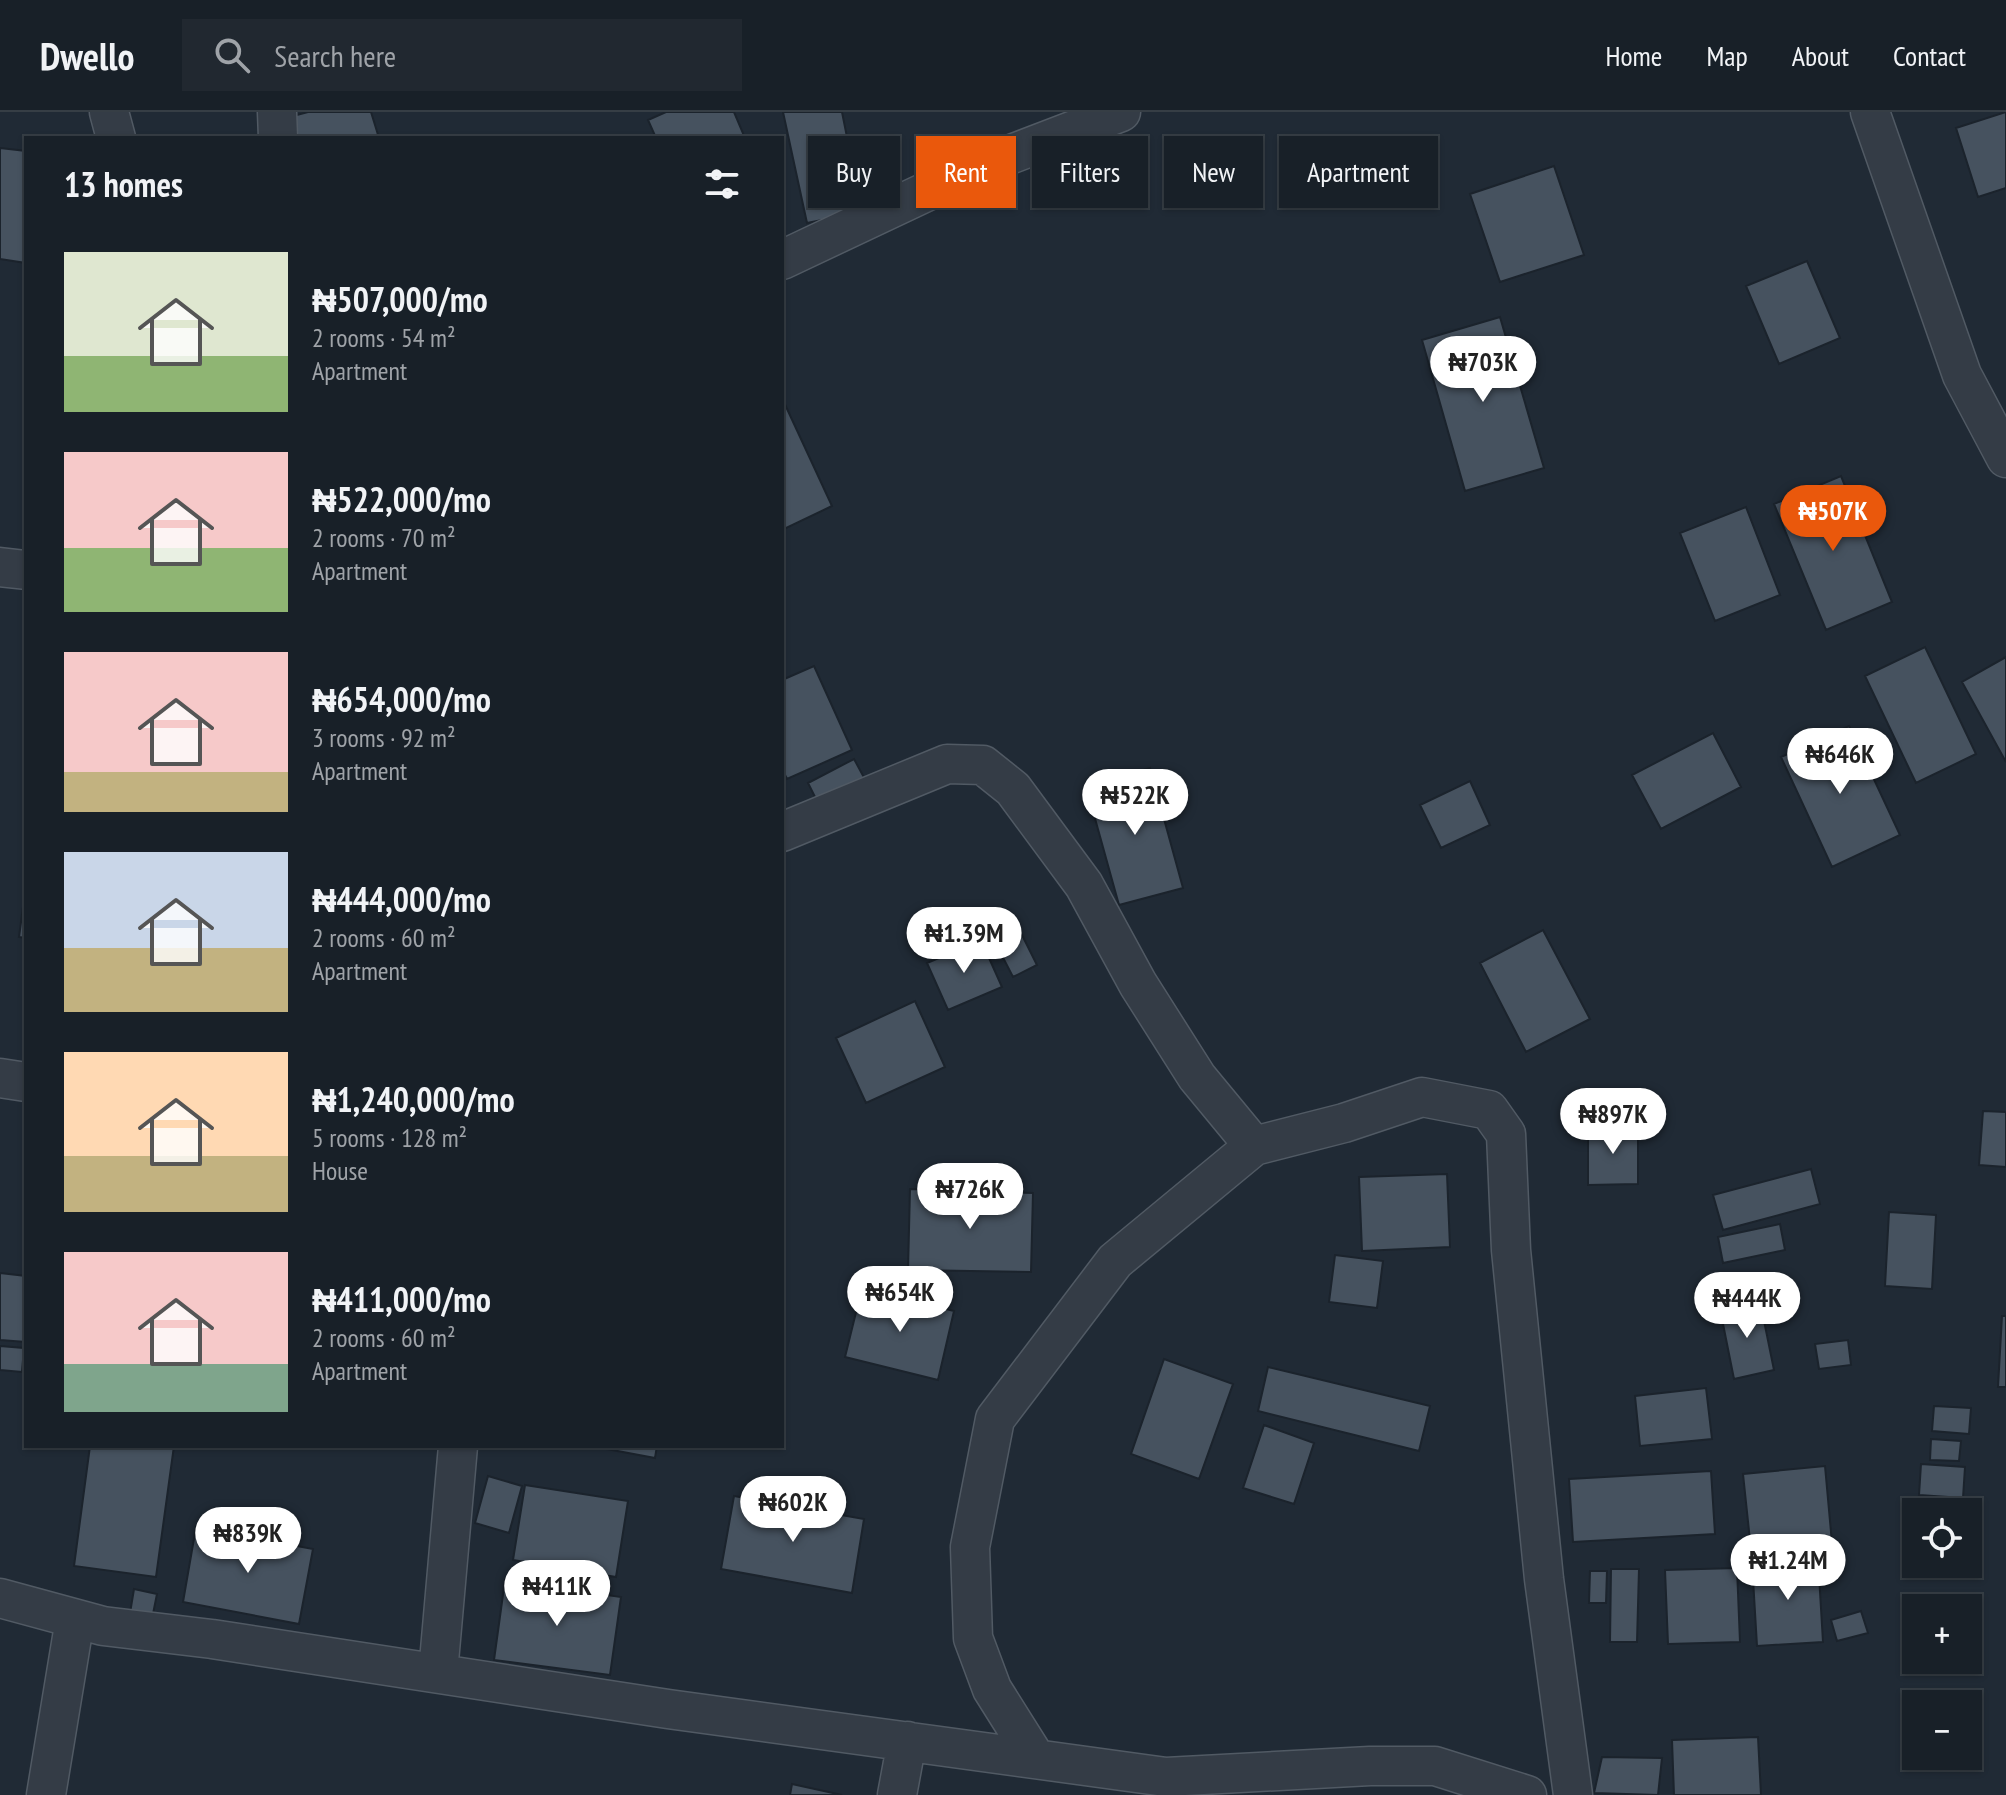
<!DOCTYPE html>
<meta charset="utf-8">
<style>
body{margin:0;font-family:"PT Sans Narrow",sans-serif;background:#212830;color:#f1f3f6;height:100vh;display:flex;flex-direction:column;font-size:30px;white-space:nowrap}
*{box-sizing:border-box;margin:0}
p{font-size:26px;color:#9fa3a8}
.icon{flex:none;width:44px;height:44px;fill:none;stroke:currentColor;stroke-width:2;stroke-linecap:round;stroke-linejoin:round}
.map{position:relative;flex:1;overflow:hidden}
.details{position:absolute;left:24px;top:24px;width:760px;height:1312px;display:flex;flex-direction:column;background:#182028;border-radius:0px;box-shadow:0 2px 6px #0004,0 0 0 2px #363e45}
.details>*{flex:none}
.banner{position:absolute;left:808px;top:24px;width:760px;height:72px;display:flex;gap:16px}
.fabs{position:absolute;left:1902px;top:1386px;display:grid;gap:16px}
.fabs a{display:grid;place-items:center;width:80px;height:80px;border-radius:0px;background:#182028;box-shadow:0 2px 6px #0004,0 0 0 2px #363e45;font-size:40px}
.price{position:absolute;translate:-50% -68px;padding:0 18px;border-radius:28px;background:#fff;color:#222;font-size:26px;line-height:52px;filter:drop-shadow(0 2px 4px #0008)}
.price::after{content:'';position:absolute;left:50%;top:48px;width:24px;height:18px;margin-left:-12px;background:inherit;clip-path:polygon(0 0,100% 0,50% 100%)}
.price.on{background:#ea580c;color:#fff}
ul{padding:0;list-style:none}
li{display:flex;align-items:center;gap:24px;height:200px;padding:0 40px}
li span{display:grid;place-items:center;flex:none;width:224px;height:160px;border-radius:0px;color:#555}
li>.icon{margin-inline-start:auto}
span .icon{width:96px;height:96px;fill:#fffc;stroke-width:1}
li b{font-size:34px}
h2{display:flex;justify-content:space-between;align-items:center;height:96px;padding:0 40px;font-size:34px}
.chip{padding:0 28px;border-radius:0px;background:#182028;box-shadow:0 2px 6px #0004,0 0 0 2px #363e45;font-size:28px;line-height:72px}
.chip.on{background:#ea580c;color:#fff}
header{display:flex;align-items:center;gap:48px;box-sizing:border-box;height:112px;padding:0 40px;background:#182028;border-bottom:2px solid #363e45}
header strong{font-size:38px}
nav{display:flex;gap:44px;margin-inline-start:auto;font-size:28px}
.search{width:560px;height:72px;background:#212830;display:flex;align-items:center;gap:20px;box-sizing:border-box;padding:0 28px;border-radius:0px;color:#9fa3a8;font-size:30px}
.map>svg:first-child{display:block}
.building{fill:#46525f;stroke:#1b232c;stroke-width:2}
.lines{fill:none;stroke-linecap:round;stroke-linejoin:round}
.street-casing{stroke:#515a64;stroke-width:41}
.street{stroke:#343c46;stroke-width:38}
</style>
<header>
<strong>Dwello</strong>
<div class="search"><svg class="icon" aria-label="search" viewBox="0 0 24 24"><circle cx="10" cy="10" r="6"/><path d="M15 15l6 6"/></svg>Search here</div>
<nav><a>Home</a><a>Map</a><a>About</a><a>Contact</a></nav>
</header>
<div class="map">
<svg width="2006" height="1683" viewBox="0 0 2006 1683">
<rect width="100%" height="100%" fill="#202a35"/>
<!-- building -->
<path class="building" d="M308 0H371L379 26H298L293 4Z
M666 0H734L745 26H656L648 8Z
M783 0H842L862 100 807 111Z
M2006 0V76L1978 85 1956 16Z
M0 36 26 39V151L0 147Z
M1554 54 1584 143 1500 170 1470 82Z
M1807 149 1840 226 1779 252 1746 174Z
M1500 205 1544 356 1465 379 1422 228Z
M782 286 832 394 782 418Z
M1841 364 1892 490 1826 518 1774 392Z
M1746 395 1780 483 1715 509 1680 421Z
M1925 535 1976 642 1916 671 1865 564Z
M2006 545V650L1962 570Z
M814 554 852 638 787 667 782 657V568Z
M1849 614 1900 723 1832 755 1781 645Z
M1713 621 1741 675 1661 717 1632 663Z
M854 647 867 671 820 695 808 671Z
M1150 656 1183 776 1119 793 1086 674Z
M1470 669 1490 713 1441 736 1420 693Z
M26 773V826L19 825Z
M1019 817 1037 853 1013 865 995 830Z
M1543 818 1590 907 1526 940 1480 851Z
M981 828 1002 875 948 898 927 851Z
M915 889 945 955 866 991 836 926Z
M1983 999 2006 1000V1055L1979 1053Z
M1638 1015V1072L1588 1073V1016Z
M1811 1057 1820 1092 1723 1118 1713 1083Z
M1447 1062 1450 1135 1362 1139 1359 1065Z
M910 1077 1033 1081 1031 1160 908 1158Z
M1889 1100 1936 1103 1932 1177 1885 1174Z
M1780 1112 1785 1138 1723 1151 1718 1125Z
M1335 1143 1383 1149 1377 1196 1329 1190Z
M0 1161 26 1164V1230L0 1228Z
M862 1176 954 1199 938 1268 845 1245Z
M1760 1189 1774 1258 1734 1267 1720 1197Z
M2002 1204H2006V1275H1998Z
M1848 1228 1851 1253 1819 1257 1815 1232Z
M0 1234 24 1236 22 1260 0 1258Z
M1164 1247 1233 1272 1199 1367 1131 1342Z
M1268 1255 1430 1294 1419 1339 1258 1299Z
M1706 1276 1712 1327 1640 1334 1635 1284Z
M1934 1294 1971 1296 1969 1322 1932 1319Z
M1264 1313 1314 1331 1294 1392 1243 1376Z
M1931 1327 1961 1329 1959 1349 1930 1348Z
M90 1334H174L156 1465 74 1454Z
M591 1334H657L655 1346Z
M1921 1352 1965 1355 1963 1386 1919 1383Z
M1825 1354 1832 1431 1751 1438 1743 1362Z
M1711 1359 1715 1422 1573 1430 1569 1367Z
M488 1364 522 1374 509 1421 475 1411Z
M525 1373 628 1389 616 1465 513 1448Z
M734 1384 864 1407 852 1481 721 1457Z
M196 1415 313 1437 299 1512 183 1490Z
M1818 1446 1823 1530 1757 1534 1752 1450Z
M1737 1456 1740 1530 1668 1532 1665 1458Z
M1611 1457H1639L1637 1530H1610Z
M1590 1459H1607L1606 1491H1589Z
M505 1468 621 1485 610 1563 494 1548Z
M134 1477 157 1482 151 1512 129 1507Z
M1861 1499 1868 1521 1837 1529 1831 1508Z
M1758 1625 1761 1683H1674L1672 1628Z
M1602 1645 1662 1646 1658 1683 1594 1681Z
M792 1672 842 1683H790Z"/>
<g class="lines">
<!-- street casing -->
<g class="street-casing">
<path id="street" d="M109 0 116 26
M277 0 278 26
M1870 0 1962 263 2006 346
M782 148 983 53 1121 0
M0 455 26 458
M782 720 947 652 983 653 1013 677 1084 773 1138 872 1197 965 1254 1034
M0 966 26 970
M0 1486 103 1514 212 1527 668 1597 1166 1665 1370 1654H1435L1527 1683
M438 1561 458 1334
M1036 1647 992 1577 973 1526 970 1435 995 1307 1115 1149 1254 1034 1344 1011 1422 985 1489 998 1506 1022 1511 1138 1544 1467 1573 1683
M46 1683 75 1507
M897 1683 907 1629"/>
</g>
<!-- street -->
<use href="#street" class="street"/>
</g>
</svg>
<div class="fabs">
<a><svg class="icon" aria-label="locate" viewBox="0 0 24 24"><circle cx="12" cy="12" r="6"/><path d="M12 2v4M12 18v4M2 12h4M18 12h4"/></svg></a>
<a>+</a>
<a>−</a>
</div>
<b class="price" style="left:1483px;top:292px">₦703K</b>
<b class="price on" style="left:1833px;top:441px">₦507K</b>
<b class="price" style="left:1840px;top:684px">₦646K</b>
<b class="price" style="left:1135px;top:725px">₦522K</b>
<b class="price" style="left:964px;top:863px">₦1.39M</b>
<b class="price" style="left:1613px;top:1044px">₦897K</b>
<b class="price" style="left:970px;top:1119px">₦726K</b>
<b class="price" style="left:900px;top:1222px">₦654K</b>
<b class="price" style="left:1747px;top:1228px">₦444K</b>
<b class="price" style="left:793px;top:1432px">₦602K</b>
<b class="price" style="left:248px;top:1463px">₦839K</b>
<b class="price" style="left:1788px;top:1490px">₦1.24M</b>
<b class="price" style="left:557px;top:1516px">₦411K</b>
<div class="banner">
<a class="chip">Buy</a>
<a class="chip on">Rent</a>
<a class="chip">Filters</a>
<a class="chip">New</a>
<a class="chip">Apartment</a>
</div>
<section class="details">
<h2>13 homes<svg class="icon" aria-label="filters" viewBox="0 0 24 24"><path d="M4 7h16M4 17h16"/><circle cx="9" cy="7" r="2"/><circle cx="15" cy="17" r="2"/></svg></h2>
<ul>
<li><span style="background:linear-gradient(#dfe7d0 65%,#8fb573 0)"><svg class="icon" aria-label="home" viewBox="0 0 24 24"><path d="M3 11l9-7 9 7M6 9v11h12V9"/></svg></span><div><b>₦507,000/mo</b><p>2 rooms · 54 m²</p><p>Apartment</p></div></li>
<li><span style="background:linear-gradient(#f6c9c9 60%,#8fb573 0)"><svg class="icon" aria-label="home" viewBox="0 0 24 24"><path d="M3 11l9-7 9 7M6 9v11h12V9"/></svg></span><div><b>₦522,000/mo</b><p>2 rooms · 70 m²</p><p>Apartment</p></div></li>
<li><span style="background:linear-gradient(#f6c9c9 75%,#c2b280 0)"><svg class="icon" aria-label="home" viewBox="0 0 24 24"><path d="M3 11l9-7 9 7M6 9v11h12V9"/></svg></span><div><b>₦654,000/mo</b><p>3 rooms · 92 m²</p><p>Apartment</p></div></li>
<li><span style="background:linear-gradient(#c9d6e8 60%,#c2b280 0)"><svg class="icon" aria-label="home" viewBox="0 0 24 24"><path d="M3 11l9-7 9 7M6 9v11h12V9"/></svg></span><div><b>₦444,000/mo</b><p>2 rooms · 60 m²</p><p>Apartment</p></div></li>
<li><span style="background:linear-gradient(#ffd9b3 65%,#c2b280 0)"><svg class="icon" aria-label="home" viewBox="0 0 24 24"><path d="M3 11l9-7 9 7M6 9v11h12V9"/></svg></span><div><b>₦1,240,000/mo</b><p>5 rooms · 128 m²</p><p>House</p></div></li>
<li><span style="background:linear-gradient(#f6c9c9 70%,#7fa58c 0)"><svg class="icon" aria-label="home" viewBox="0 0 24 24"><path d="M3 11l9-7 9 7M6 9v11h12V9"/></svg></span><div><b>₦411,000/mo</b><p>2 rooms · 60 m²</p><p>Apartment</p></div></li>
</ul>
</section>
</div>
